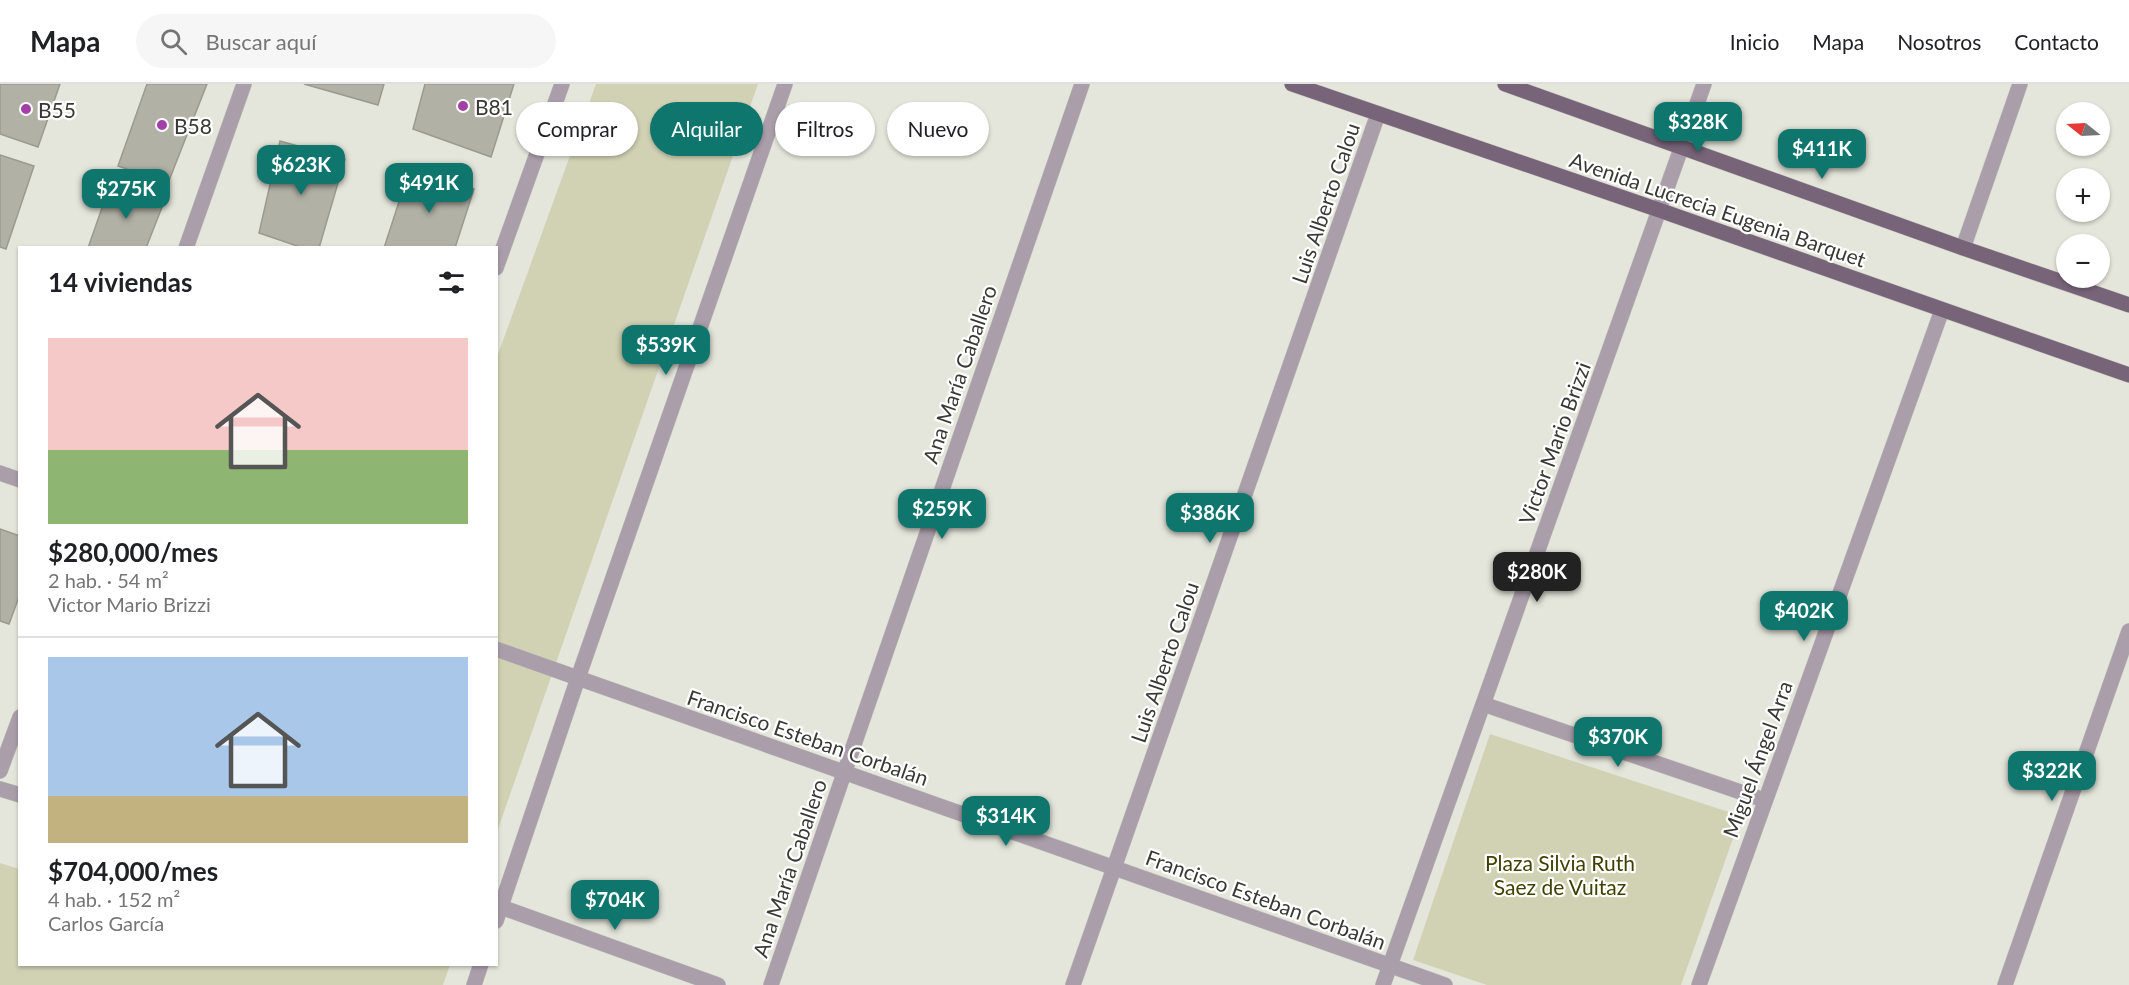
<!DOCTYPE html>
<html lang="es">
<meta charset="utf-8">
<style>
body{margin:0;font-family:Lato,sans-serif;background:#f6f6f6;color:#202124;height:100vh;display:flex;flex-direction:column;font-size:22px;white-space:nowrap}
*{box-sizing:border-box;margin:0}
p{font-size:20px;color:#757577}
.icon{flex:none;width:33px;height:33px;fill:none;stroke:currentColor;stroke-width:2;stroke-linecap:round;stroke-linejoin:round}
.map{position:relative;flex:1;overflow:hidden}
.details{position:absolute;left:18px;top:162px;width:480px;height:720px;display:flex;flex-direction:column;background:#fff;border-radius:0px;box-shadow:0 2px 4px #0004}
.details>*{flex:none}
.top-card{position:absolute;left:516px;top:18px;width:570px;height:54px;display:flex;gap:12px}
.needle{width:39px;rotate:288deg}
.tools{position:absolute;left:2056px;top:18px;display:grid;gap:12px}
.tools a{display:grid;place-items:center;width:54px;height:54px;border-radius:50%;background:#fff;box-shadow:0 2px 4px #0004;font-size:30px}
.price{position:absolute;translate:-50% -51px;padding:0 14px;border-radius:12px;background:#0f766e;color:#fff;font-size:20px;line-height:39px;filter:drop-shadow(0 2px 3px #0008)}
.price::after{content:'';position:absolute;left:50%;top:36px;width:18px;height:14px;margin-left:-9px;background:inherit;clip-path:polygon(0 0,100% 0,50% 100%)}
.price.current{background:#222;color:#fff}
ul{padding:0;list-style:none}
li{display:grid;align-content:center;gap:12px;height:318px;padding:0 30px}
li+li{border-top:2px solid #e0e0e0}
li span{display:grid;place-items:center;height:186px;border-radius:0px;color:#555}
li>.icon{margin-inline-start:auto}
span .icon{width:108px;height:108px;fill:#fffc;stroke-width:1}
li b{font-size:26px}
h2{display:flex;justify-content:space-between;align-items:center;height:72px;padding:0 30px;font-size:26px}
.tag{padding:0 21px;border-radius:27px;background:#fff;box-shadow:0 2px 4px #0004;font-size:21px;line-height:54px}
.tag.current{background:#0f766e;color:#fff}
header{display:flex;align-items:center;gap:36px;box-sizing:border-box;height:84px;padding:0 30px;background:#fff;border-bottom:2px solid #e0e0e0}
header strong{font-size:28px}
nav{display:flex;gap:33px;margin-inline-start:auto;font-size:21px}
.search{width:420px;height:54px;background:#f6f6f6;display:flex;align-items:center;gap:15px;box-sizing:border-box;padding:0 21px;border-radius:33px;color:#757577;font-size:22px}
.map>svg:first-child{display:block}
.green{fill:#d1d2b4}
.building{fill:#b1b1a6;stroke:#9a9b90;stroke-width:1.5}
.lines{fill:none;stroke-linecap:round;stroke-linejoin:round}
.minor-casing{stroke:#c2c3ba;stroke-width:16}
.major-casing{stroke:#c2c3ba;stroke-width:16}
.minor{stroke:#aa9eaa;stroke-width:15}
.major{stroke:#786479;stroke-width:15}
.poi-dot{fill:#a340a7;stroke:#fff;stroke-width:2}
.labels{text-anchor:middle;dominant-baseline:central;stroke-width:4.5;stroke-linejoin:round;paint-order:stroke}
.poi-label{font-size:21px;fill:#383834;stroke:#fff;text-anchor:start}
.street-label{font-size:21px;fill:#383834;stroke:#fff}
.park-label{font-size:21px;fill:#403f00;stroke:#fff}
</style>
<header>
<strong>Mapa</strong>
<div class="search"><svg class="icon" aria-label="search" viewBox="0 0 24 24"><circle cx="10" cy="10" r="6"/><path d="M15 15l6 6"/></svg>Buscar aquí</div>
<nav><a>Inicio</a><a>Mapa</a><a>Nosotros</a><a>Contacto</a></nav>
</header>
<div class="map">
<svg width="2129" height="901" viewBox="0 0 2129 901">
<rect width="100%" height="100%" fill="#e5e6db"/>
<!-- green -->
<path class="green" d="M596 0H758L497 748V273Z
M1490 650 1741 732 1681 901H1487L1413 876Z
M0 779 19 785 20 880 450 881 443 901H0Z"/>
<!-- building -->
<path class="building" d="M0 0H60L38 63 0 50Z
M147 0H207L168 99 118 82Z
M304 0H384L378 21Z
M425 0H514L491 73 413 45Z
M280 57 345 75 319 164H303L259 149Z
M0 71 34 82 6 165 0 163Z
M409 87 474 105 455 164H384Z
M110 101 164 118 146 164H88Z
M0 445 20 452V510L9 540 0 537Z"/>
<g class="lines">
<!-- minor casing -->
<g class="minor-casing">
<path id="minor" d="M186 164 244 0
M1963 164 2020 0
M496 184 562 0
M0 389 20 396
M496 565 1445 901
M1483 620 1764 716
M0 687 20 633
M0 705 20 711
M501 823 718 901
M496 837 578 594 785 0
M474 901 481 880
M771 901 1082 0
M1073 901 1378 30
M1383 901 1704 0
M1699 901 1942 226
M2005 901 2129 547"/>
</g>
<!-- major casing -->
<g class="major-casing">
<path id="major" d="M1292 0 1659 126 2129 291
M1505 0 1963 164 2129 221"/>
</g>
<!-- minor -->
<use href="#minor" class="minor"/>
<!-- major -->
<use href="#major" class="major"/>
</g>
<!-- markers -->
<g class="poi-dot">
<circle cx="463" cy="22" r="6"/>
<circle cx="26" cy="25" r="6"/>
<circle cx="162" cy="41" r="6"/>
</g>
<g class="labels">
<!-- poi labels -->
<g class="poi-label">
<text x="475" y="22">B81</text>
<text x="38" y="25">B55</text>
<text x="174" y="41">B58</text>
</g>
<!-- street labels -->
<g class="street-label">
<text transform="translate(1325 119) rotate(-71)">Luis Alberto Calou</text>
<text transform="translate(1718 125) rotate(19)">Avenida Lucrecia Eugenia Barquet</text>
<text transform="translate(959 290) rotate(-71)">Ana María Caballero</text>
<text transform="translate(1554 359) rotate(-70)">Victor Mario Brizzi</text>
<text transform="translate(1164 578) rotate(-71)">Luis Alberto Calou</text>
<text transform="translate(808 653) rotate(19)">Francisco Esteban Corbalán</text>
<text transform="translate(1757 675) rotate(-70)">Miguel Ángel Arra</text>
<text transform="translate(789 784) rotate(-71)">Ana María Caballero</text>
<text transform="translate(1266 815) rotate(20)">Francisco Esteban Corbalán</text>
</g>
<!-- park labels -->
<g class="park-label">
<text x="1560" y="778">Plaza Silvia Ruth<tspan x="1560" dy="24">Saez de Vuitaz</tspan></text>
</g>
</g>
</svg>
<div class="tools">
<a><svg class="needle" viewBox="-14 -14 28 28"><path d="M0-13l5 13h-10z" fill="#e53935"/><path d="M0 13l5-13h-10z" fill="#757577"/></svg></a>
<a>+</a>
<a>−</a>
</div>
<b class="price" style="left:1698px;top:69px">$328K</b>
<b class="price" style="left:1822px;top:96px">$411K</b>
<b class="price" style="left:301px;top:112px">$623K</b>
<b class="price" style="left:429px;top:130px">$491K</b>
<b class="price" style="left:126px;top:136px">$275K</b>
<b class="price" style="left:666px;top:292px">$539K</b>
<b class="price" style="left:942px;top:456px">$259K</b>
<b class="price" style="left:1210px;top:460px">$386K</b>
<b class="price current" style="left:1537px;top:519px">$280K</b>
<b class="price" style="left:1804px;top:558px">$402K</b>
<b class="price" style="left:1618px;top:684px">$370K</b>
<b class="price" style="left:2052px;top:718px">$322K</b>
<b class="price" style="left:1006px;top:763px">$314K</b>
<b class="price" style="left:615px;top:847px">$704K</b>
<div class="top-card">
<a class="tag">Comprar</a>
<a class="tag current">Alquilar</a>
<a class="tag">Filtros</a>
<a class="tag">Nuevo</a>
</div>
<section class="details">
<h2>14 viviendas<svg class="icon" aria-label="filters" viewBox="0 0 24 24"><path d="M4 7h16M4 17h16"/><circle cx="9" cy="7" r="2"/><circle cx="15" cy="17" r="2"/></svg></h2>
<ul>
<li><span style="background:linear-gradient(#f6c9c9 60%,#8fb573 0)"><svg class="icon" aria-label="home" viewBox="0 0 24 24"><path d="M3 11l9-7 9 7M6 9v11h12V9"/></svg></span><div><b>$280,000/mes</b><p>2 hab. · 54 m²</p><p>Victor Mario Brizzi</p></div></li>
<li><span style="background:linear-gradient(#a9c7e8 75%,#c2b280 0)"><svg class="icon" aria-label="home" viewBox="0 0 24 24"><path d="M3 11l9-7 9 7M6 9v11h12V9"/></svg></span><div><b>$704,000/mes</b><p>4 hab. · 152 m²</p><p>Carlos García</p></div></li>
</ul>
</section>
</div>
